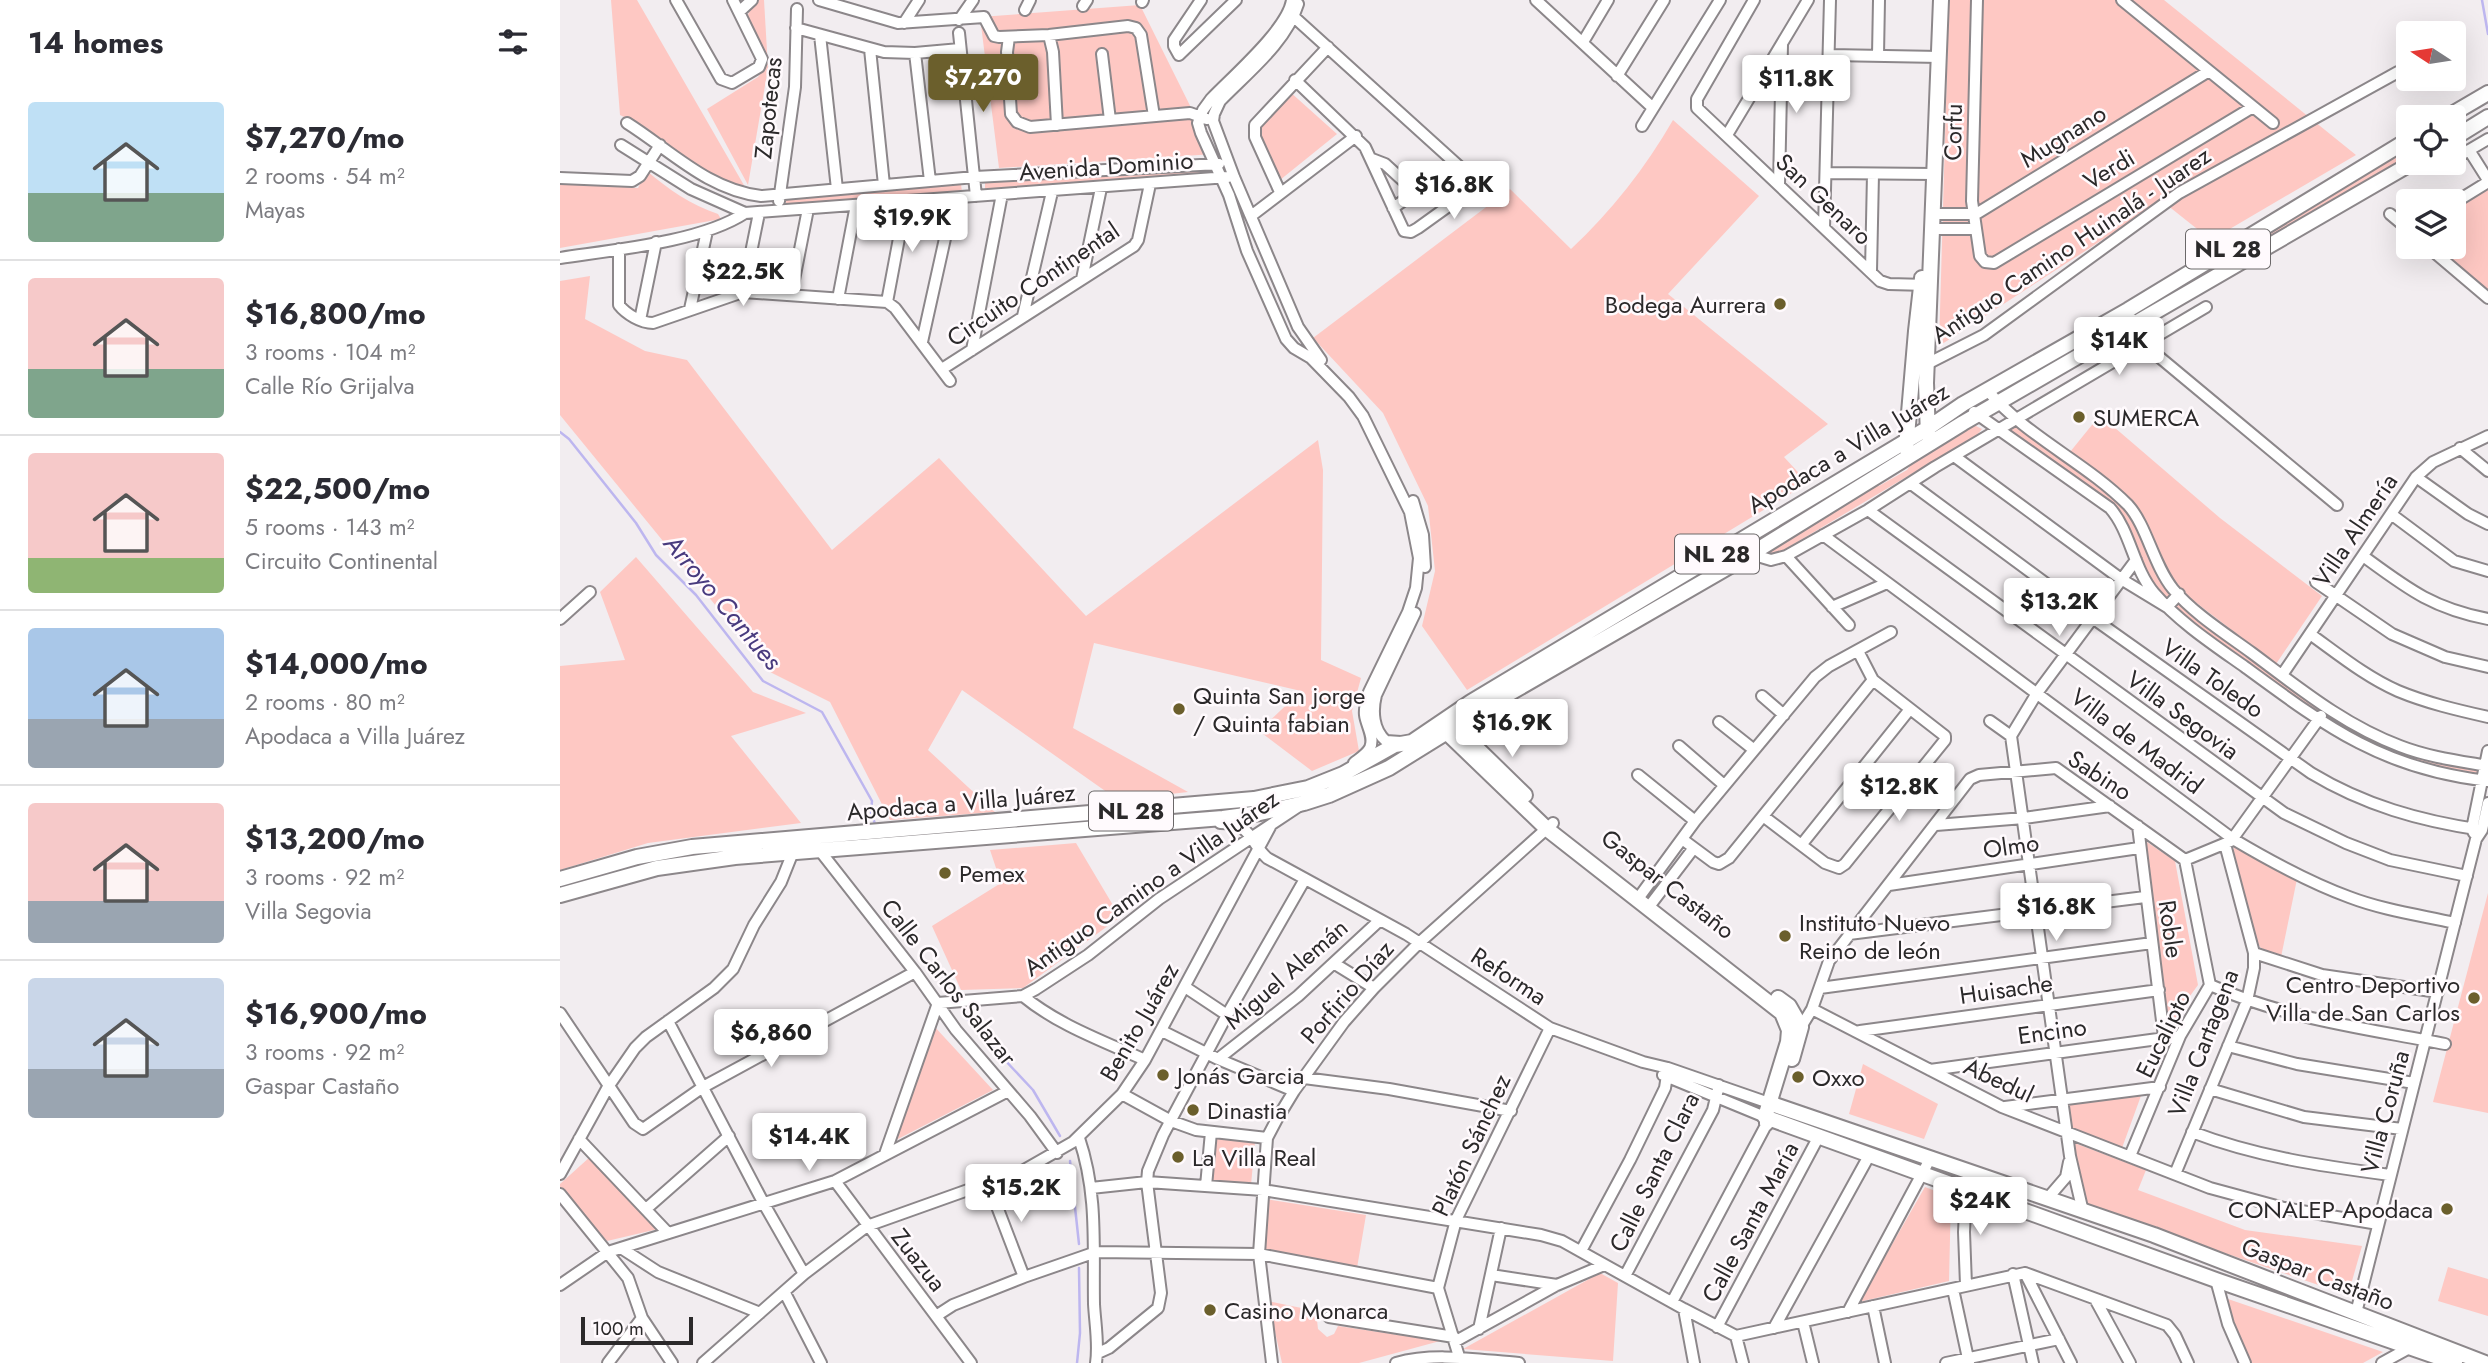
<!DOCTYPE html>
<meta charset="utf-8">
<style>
body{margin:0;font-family:Jost,sans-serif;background:#f2f2f3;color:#2b2b33;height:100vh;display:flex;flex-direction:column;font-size:26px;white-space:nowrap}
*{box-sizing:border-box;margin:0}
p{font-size:23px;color:#7c7c81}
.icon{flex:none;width:38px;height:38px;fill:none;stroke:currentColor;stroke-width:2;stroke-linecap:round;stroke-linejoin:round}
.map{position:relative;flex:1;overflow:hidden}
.side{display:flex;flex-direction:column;background:#fff;width:560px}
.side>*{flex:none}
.needle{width:46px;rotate:282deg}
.buttons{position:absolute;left:1836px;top:21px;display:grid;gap:14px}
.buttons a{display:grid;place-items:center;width:70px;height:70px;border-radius:7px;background:#fff;box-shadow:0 7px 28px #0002;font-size:35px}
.scale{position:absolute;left:21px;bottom:18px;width:112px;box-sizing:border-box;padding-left:7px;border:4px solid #2b292a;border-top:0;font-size:19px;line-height:24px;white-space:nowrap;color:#2b292a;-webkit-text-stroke:5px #fffafd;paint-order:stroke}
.price{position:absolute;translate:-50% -60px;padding:0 16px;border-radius:7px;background:#fff;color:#222;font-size:23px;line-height:46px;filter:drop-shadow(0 2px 4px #0008)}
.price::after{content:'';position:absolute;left:50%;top:42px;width:21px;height:16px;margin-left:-10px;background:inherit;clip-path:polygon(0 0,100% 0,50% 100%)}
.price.selected{background:#6b5f2c;color:#fff}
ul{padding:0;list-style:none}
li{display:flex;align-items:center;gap:21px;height:175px;padding:0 28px}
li+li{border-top:2px solid #e1e1e2}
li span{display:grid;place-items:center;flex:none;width:196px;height:140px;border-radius:7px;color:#555}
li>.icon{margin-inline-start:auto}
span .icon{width:84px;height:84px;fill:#fffc;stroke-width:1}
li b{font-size:30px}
h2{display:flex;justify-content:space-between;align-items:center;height:84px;padding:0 28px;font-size:30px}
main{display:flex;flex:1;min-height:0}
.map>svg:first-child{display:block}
.green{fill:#fec8c3}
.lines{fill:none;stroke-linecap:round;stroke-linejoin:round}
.stream{stroke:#bdb6ef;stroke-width:2.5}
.minor-casing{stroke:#8c878a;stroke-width:14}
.major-casing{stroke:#8c878a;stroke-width:18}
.minor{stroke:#fff;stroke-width:10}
.major{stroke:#fff;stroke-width:14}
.poi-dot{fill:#6b5f2c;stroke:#fffafd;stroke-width:2.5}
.labels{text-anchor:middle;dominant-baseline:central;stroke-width:5;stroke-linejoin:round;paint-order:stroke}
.shield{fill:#fffafd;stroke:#6b6869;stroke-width:2}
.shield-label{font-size:23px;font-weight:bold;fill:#2b292a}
.street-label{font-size:24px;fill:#2b292a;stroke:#fffafd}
.poi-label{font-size:24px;fill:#2b292a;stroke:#fffafd;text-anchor:start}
.water-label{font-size:26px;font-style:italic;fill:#483a7e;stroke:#fffafd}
</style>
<main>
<section class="side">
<h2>14 homes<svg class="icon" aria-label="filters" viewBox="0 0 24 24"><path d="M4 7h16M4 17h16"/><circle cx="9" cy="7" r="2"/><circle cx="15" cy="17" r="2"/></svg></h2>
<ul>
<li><span style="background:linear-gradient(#bfe0f5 65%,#7fa58c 0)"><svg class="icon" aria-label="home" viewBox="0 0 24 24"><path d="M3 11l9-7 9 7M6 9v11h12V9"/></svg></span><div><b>$7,270/mo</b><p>2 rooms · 54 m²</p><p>Mayas</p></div></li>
<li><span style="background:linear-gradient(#f6c9c9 65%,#7fa58c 0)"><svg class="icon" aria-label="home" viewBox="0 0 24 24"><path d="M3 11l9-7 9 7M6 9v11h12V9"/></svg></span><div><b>$16,800/mo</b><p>3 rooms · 104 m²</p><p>Calle Río Grijalva</p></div></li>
<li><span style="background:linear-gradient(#f6c9c9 75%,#8fb573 0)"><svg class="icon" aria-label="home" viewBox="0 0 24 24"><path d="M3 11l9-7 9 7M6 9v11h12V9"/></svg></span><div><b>$22,500/mo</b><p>5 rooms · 143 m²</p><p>Circuito Continental</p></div></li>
<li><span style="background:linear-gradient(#a9c7e8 65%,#9aa5b1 0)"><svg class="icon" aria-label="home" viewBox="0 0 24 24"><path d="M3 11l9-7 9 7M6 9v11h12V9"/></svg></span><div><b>$14,000/mo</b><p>2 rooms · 80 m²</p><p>Apodaca a Villa Juárez</p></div></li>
<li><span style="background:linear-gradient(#f6c9c9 70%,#9aa5b1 0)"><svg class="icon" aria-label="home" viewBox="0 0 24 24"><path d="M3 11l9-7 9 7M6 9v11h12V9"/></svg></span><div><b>$13,200/mo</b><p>3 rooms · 92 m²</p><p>Villa Segovia</p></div></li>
<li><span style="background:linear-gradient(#c9d6e8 65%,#9aa5b1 0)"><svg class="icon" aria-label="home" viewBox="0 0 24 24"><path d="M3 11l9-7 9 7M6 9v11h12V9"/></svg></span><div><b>$16,900/mo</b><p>3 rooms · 92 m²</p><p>Gaspar Castaño</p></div></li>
</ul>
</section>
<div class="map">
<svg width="1928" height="1363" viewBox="0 0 1928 1363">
<rect width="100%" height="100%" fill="#f2edf0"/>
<!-- green -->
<path class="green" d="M51 0H77L185 187 161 179 128 161 87 128 60 115Z
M195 0H204L208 68 188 185 147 109 198 77C221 47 186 35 188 15 189 11 193 5 195 0Z
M1389 0H1604L1796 155 1651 240 1602 201 1379 346Z
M580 5 654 154 439 168 420 17Z
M729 91 777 134 720 180 695 125Z
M1113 120 1199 196 1108 294 1268 424 1224 457 1248 483 907 690 862 626 875 571 868 506 823 413 753 338 950 189 1011 249C1051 212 1086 167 1113 120Z
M1848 146V157L1627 287 1622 288 1620 286Z
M638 169 643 175 425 189V181Z
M87 171C108 189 131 205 158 214L161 219 0 248V182L78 188Z
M401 184 402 192 226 206V199Z
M1928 186V296L1871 247H1894V206Z
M30 276 25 319 85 351 127 360 272 550 379 458 526 616 758 440 763 470 761 660 801 678 792 711 799 751 752 771 699 731 741 691 534 643 513 728 628 792 558 800 402 690 368 750 435 812 330 820 270 702 210 672 0 415V281Z
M1540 415 1660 518 1762 596 1716 664 1613 585 1569 499 1510 452Z
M1414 425 1422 429 1417 435 1217 554 1204 552 1312 484 1319 486 1347 470 1354 460Z
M1458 426 1561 505 1577 529 1593 567 1606 589 1621 605 1791 727 1919 769 1918 775 1839 759 1770 724 1629 620 1605 600 1591 583 1566 524 1451 432 1453 428Z
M76 557 193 692 246 713 171 736 241 823 88 843 0 870V666L65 660 40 592Z
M741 797 675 812 340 838 344 835 517 821Z
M1581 838 1615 861 1638 985 1619 1011 1612 1030H1606Z
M516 843 560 917 463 988 401 990 372 926 441 883 430 850Z
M1674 846 1737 879 1721 957 1701 948 1694 939 1673 853Z
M1928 893V1113L1873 1102Z
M373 1025 433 1090 334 1141Z
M1303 1064 1378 1104 1364 1139 1289 1114Z
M1582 1093 1562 1148 1512 1128 1508 1102Z
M653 1137 695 1142 691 1185 649 1180Z
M1512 1142 1586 1170 1578 1190 1685 1230 1802 1246 1788 1295 1529 1207 1516 1178Z
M31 1156 98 1229 47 1241 0 1189V1184Z
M1365 1187 1391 1197 1389 1281 1299 1302Z
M706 1199 806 1215 797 1268 704 1250Z
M1888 1267 1928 1279V1316L1878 1301Z
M1040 1273 1058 1283 1053 1361 903 1349Z
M1668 1299 1823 1352 1803 1363H1691C1681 1344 1668 1321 1668 1299Z
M708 1301 756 1311 758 1329 767 1337 774 1334 778 1326 880 1341 799 1363H722Z"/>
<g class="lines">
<!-- stream -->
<path class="stream" d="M1922 0 1928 34
M0 432 9 439 76 523 96 555 136 595 203 681 262 712 312 801 311 812 315 824
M403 1011 411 1024 473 1090 500 1136
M510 1161 519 1244
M517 1363 520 1333 519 1268"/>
<!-- minor casing -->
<g class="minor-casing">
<path id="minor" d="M116 0 161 79 172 83 199 67 202 59 173 0
M259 0 338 23 424 17 434 36 439 37 489 35 568 26 576 28 581 35 594 116
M641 0 614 40V46L619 55 676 0
M732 0C728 29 672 77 651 99L643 110 638 123 641 133 669 195 687 251 726 339 734 348 751 358 789 397 803 416 850 512 859 558 856 588 848 612 809 692C807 700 804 706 805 715 806 725 815 737 810 748 807 754 799 759 794 763
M976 0 1093 108
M1194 0 1137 99V108L1320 281 1329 284 1367 285
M1417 0 1412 201 1420 256 1425 262 1434 263 1693 107
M1562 0 1713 123
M582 2 583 0
M738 4C726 43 688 72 660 101L654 114 653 121 674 177 738 327 761 360
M523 6 527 0
M465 10 470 0
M180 11 192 0
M734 17 913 179 915 187 858 228 851 232 844 231 805 147 735 80
M399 20 413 0
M344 23 359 0
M236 28 324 52 355 53 400 49
M399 33 416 196
M260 35 277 189
M489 35 493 52 497 125
M449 37 447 52 451 114 457 122 470 127 630 113 647 119
M1023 42 1048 0
M310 49 324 185
M355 53 370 181
M542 54 550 120
M1270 55 1380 57
M1318 55 1319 0
M1057 76 1104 0
M67 123C110 150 148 190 201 196L415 177 659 164
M1082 126 1160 0
M1167 135 1248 0
M61 145 131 189 185 213 668 177
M1909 150 1928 180
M812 159 825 164 850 187V196L833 208
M1894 159 1928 139
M1266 173 1374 174
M0 178 72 181 80 176 100 145
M1219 185 1222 45
M720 192 695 137V125L768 47
M219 201 235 87 237 9
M1894 203 1928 182
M1373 214H1416L1649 71
M1830 214 1848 229
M691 216 796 136
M1264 228 1270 0
M1373 229H1415
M1868 247 1928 298
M59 249V305C66 314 81 323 93 323L183 292 327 302 335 308 390 381
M0 258C53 250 141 242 185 213
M1311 271 1313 174
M522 279 541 188
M183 292 199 213
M231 295 248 209
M278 299 296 205
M327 302 346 201
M130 309 147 231
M463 316 492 192
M1572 319 1586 343 1598 356 1777 505
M80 320 96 242
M362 342 394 198
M412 350 442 194
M1361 367 1424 335 1619 193 1838 72
M382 369 574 246 578 240 590 184
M1428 391C1467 437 1525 462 1568 505 1587 526 1593 564 1613 589 1633 613 1666 634 1692 653 1739 688 1784 725 1840 746 1868 757 1899 761 1928 766
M1414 412 1550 508C1571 532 1573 568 1594 593 1619 622 1654 645 1685 667 1768 728 1823 769 1928 781
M1900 448 1928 471
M1394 456 1561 579 1607 607 1619 594
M1856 477 1908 514 1928 524
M1350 483 1534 619 1751 773C1804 805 1860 821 1922 830
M853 501 863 535 865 567
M1308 510 1724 813 1786 843 1830 860 1907 876
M1831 514 1894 561 1928 571
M1263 535 1673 839C1710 861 1748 882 1789 897 1823 910 1859 915 1895 923
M1191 554 1211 560 1226 556 1289 625
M1226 556 1308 510 1375 467 1646 307
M1803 556C1848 589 1872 608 1928 619
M1756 582 1832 634 1885 657 1928 667
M1272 607 1327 583
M0 619 30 592
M1750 634C1778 654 1806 677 1838 691 1867 703 1897 710 1928 717
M1722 675 1856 477 1873 462 1928 436
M1202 696 1224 715
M1430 721 1451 736
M1159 722 1193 749
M1451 736 1510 1156 1523 1212
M1451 736 1477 693 1576 560
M841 742 826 741C813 730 812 711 816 695L855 613
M1119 746 1164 785
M1078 775 1135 821
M1203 816 1265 863 1279 868 1285 864 1385 740V736L1313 680 1298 651
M660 823C692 823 688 840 707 858L846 934 990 1028 1083 1062 1108 1068 1209 1103
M1376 825 1464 818 1550 806
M1578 826 1604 1037
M1914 833 1912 829 1928 751
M1122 839 1153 862 1159 864 1169 858 1313 680
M1242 844 1350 709
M257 847 355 972 396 1030 470 1116 497 1153
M1625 860 1671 841 1761 716
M1329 885 1579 848
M1077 900 1135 821 1255 677 1269 666 1331 632
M1088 908 1133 849
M1289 934 1585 897
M1694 953 1762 975 1878 992
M775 964 814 988
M1650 985C1727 1019 1804 1028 1885 1044
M625 987 667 1015
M1260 988 1592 943
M463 996C498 1025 543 1041 585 1060
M378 1003 463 996 476 989 528 955 599 899 739 806
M1252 1009 1442 1107 1650 1188 1724 1208 1818 1224
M0 1013 74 1123 83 1129 143 1087 355 972
M108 1021 204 1204 244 1274
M1241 1027 1252 1009 1269 961 1410 779 1419 775 1496 768 1625 860 1650 985 1620 1036 1570 1156
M602 1031 658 1059 734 1091
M1300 1031 1599 990
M1668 1046 1737 1064 1854 1083
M658 1059 738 996 820 920
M1370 1070 1620 1036
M1103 1075 1205 1117V1124
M744 1078 829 1089 951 1111
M1650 1089 1744 1117 1842 1129
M562 1094 611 1121 636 1130 707 1138
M1445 1107 1600 1087
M1632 1132C1697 1157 1762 1166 1830 1175
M519 1138C538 1194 533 1246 534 1304 535 1323 539 1344 536 1363
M19 1139 108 1233
M325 1154 378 1003
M0 1174 48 1087 75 1048 86 1037 154 988 173 969 194 925 221 882 233 852
M1615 1174 1687 1001 1694 968V953L1665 844
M275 1181 411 1363
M428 1183 464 1277
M646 1186 651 1132
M531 1188 587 1182 703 1190 981 1235 1002 1241 1124 1309 1176 1336 1465 1273 1607 1325 1615 1335 1628 1363
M1406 1188 1404 1232 1406 1285
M0 1194 68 1278 82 1318 112 1363
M1487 1199 1506 1177 1509 1162
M86 1209 169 1136
M61 1248 98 1272 200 1313
M1021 1251 1070 1160 1105 1088 1108 1068
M1465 1273 1511 1363
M1453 1274 1473 1363
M931 1275 997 1285
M1065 1276 1153 1110 1159 1085
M1656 1280 1668 1324 1685 1363
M0 1285 48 1252 275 1181 448 1091
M1393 1289 1409 1363
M225 1293 261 1363
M1535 1299 1570 1363
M1112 1302 1205 1127 1212 1120
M1313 1306 1325 1363
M1124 1309 1134 1363
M1288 1312 1371 1157
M1796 1313 1916 839 1922 830 1928 803
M376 1316 393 1305 464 1277 536 1252 699 1254 878 1288
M769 1317 894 1337
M1243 1322 1253 1363
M1157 1327 1259 1136
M1214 1328 1310 1154
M919 1329 941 1228
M1176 1336 1183 1363
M896 1341 997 1285 1044 1265
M538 1353 549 1348 598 1308 601 1293 587 1182 588 1171 603 1135 667 1015 745 879
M48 1363 82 1318
M143 1363 244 1274 307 1226 464 1170 513 1142 562 1094 585 1060 710 827
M712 1363 699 1254 707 1138 717 1119 734 1091 784 1022 814 988 859 943 993 823
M836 1363C875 1352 919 1360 959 1363
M901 1363 878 1288 896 1220 990 1028
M1386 1363 1499 1339
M1822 1363 1851 1347"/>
</g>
<!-- major casing -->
<g class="major-casing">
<path id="major" d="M1887 117 1928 93
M1894 138 1928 117
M1356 331 1362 278
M1368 435 1366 383 1381 0
M1346 448 1356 331 1363 325
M889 721 965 795
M879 725 987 829 1222 1013 1229 1030 1228 1042 1205 1117 1656 1280 1895 1363
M0 879 77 857 132 847 694 799 748 788 783 774 835 745 852 742 911 702 1368 428 1403 404 1568 310 1848 140
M0 895 97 868 175 857 663 818 700 813 744 803 769 795 829 768 945 696 1191 554 1403 423 1852 163
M1218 998 1229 1006 1241 1027 1232 1059
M1209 1103 1594 1235 1925 1363"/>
</g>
<!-- minor -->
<use href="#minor" class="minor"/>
<!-- major -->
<use href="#major" class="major"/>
</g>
<!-- markers -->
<g class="poi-dot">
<circle cx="1220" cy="304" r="7"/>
<circle cx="1519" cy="417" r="7"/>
<circle cx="619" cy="709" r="7"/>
<circle cx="385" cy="873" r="7"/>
<circle cx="1225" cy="936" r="7"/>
<circle cx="1914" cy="998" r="7"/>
<circle cx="603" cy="1075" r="7"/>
<circle cx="1238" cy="1077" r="7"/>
<circle cx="633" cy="1110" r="7"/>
<circle cx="618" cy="1157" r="7"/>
<circle cx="1887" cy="1209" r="7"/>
<circle cx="650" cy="1310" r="7"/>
</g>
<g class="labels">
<!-- shield labels -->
<g class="shield">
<rect x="1626" y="229.5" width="84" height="39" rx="5"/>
<rect x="1115" y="534.5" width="84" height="39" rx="5"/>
<rect x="529" y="791.5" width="84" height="39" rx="5"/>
</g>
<g class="shield-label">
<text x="1668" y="249">NL 28</text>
<text x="1157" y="554">NL 28</text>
<text x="571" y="811">NL 28</text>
</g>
<!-- street labels -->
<g class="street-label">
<text transform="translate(208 108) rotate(-84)">Zapotecas</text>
<text transform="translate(1393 132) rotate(-89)">Corfu</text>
<text transform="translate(1503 136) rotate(-32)">Mugnano</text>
<text transform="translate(546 166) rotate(-4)">Avenida Dominio</text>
<text transform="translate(1549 169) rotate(-31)">Verdi</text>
<text transform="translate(1264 199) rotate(43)">San Genaro</text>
<text transform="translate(1511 245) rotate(-34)">Antiguo Camino Huinalá - Juarez</text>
<text transform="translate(473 284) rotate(-34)">Circuito Continental</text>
<text transform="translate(1288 448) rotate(-31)">Apodaca a Villa Juárez</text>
<text transform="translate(1795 530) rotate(-56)">Villa Almería</text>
<text transform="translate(1653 678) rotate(35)">Villa Toledo</text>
<text transform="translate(1623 715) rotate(36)">Villa Segovia</text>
<text transform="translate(1577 741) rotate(37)">Villa de Madrid</text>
<text transform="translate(1540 775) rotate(33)">Sabino</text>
<text transform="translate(401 802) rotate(-5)">Apodaca a Villa Juárez</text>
<text transform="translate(1451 846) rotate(-8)">Olmo</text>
<text transform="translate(591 883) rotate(-35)">Antiguo Camino a Villa Juárez</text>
<text transform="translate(1108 884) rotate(38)">Gaspar Castaño</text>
<text transform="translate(1611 929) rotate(82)">Roble</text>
<text transform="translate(726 974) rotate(-41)">Miguel Alemán</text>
<text transform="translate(949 976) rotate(33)">Reforma</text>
<text transform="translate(389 982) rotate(52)">Calle Carlos Salazar</text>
<text transform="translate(1446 989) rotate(-8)">Huisache</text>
<text transform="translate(787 992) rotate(-49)">Porfirio Díaz</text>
<text transform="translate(579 1022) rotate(-60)">Benito Juárez</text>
<text transform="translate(1492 1031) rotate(-8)">Encino</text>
<text transform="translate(1603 1034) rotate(-64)">Eucalipto</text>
<text transform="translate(1643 1043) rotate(-69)">Villa Cartagena</text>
<text transform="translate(1439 1080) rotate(25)">Abedul</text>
<text transform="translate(1825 1112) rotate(-75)">Villa Coruña</text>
<text transform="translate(911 1145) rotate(-65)">Platón Sánchez</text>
<text transform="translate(1094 1172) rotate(-64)">Calle Santa Clara</text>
<text transform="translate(1190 1222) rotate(-62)">Calle Santa María</text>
<text transform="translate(359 1260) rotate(52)">Zuazua</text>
<text transform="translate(1758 1274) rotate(21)">Gaspar Castaño</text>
</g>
<!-- poi labels -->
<g class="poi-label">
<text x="1206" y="304" text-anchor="end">Bodega Aurrera</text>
<text x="1533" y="417">SUMERCA</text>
<text x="633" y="695">Quinta San jorge<tspan x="633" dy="28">/ Quinta fabian</tspan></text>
<text x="399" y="873">Pemex</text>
<text x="1239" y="922">Instituto Nuevo<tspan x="1239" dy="28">Reino de león</tspan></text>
<text x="1900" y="984" text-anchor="end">Centro Deportivo<tspan x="1900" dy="28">Villa de San Carlos</tspan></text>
<text x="617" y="1075">Jonás Garcia</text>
<text x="1252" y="1077">Oxxo</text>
<text x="647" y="1110">Dinastia</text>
<text x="632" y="1157">La Villa Real</text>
<text x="1873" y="1209" text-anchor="end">CONALEP Apodaca</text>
<text x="664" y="1310">Casino Monarca</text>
</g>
<!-- water labels -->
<g class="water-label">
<text transform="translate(163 602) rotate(50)">Arroyo Cantues</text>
</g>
</g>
</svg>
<div class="buttons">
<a><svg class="needle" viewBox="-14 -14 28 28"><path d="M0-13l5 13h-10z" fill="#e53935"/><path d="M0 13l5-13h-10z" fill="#7c7c81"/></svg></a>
<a><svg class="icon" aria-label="locate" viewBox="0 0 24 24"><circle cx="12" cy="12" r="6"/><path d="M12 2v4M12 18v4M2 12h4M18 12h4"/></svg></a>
<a><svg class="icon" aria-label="layers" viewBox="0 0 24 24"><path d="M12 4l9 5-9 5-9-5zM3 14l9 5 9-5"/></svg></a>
</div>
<div class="scale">100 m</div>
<b class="price selected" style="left:423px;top:114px">$7,270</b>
<b class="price" style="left:1236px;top:115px">$11.8K</b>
<b class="price" style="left:894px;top:221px">$16.8K</b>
<b class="price" style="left:352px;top:254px">$19.9K</b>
<b class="price" style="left:183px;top:308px">$22.5K</b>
<b class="price" style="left:1559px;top:377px">$14K</b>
<b class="price" style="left:1499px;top:638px">$13.2K</b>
<b class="price" style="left:952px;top:759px">$16.9K</b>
<b class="price" style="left:1339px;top:823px">$12.8K</b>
<b class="price" style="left:1496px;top:943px">$16.8K</b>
<b class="price" style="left:211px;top:1069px">$6,860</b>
<b class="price" style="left:249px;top:1173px">$14.4K</b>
<b class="price" style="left:461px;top:1224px">$15.2K</b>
<b class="price" style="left:1420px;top:1237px">$24K</b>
</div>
</main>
